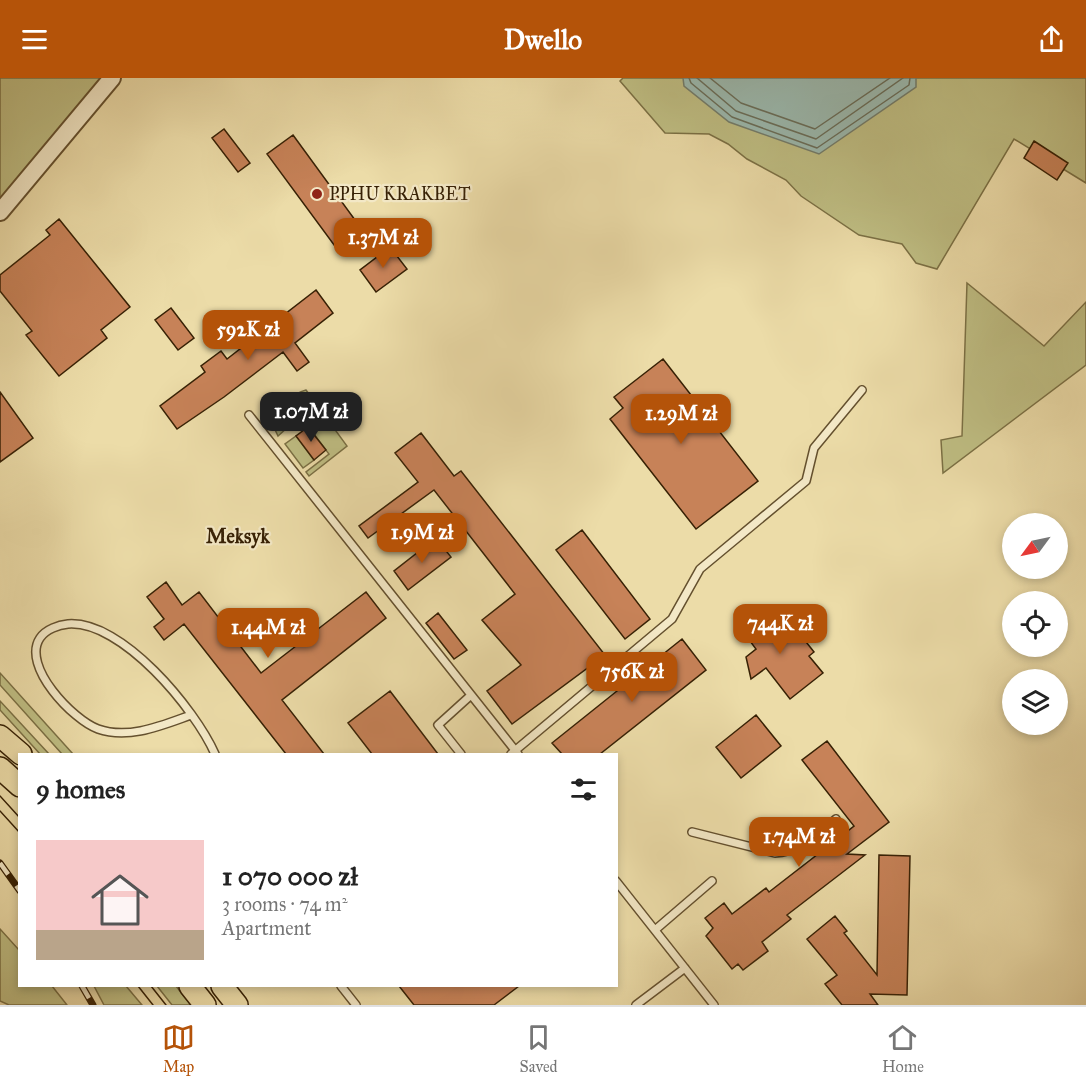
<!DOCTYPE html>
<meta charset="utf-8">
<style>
body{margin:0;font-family:"IM FELL Great Primer",serif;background:#f6f6f6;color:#222;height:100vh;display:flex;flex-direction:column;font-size:22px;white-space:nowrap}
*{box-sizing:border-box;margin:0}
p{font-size:20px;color:#767676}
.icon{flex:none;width:33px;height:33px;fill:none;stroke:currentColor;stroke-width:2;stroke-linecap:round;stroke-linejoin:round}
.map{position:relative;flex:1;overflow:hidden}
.sheet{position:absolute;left:18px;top:675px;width:600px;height:234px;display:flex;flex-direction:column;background:#fff;border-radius:0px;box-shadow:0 3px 9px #0003}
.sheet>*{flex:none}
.needle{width:39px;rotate:237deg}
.fabs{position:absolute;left:1002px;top:435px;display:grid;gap:12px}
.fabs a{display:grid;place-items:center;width:66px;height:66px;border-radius:50%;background:#fff;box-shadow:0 3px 9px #0003;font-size:30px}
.price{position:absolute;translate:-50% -51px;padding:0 14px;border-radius:12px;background:#b45309;color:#fff;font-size:20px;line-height:39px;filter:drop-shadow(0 2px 3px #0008)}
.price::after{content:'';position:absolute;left:50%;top:36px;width:18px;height:14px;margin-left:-9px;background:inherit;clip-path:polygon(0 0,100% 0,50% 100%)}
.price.selected{background:#222;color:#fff}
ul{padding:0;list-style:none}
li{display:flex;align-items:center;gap:18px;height:150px;padding:0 18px}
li+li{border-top:2px solid #e0e0e0}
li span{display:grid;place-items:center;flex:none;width:168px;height:120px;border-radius:0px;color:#555}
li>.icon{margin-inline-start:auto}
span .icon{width:72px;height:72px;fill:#fffc;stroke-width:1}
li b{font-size:26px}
h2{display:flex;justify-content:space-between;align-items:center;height:72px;padding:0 18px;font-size:26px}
header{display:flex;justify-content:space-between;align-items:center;height:78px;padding:0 18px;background:#b45309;color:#fff;font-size:27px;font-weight:700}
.tabs{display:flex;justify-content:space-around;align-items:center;height:84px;border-top:2px solid #e0e0e0;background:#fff;font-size:16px;color:#767676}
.tabs a{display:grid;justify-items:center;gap:3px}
.tabs .selected{color:#b45309}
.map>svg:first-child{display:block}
.green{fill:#bfbe83;stroke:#7b7044;stroke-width:1.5}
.water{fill:#9bbab0;stroke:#737d6c;stroke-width:1.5}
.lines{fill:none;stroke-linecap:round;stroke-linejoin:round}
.shore{stroke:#696e5a;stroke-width:1.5}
.building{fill:#c78258;stroke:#372105;stroke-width:1.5}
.service-casing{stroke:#64502e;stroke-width:10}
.tertiary-casing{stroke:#64502e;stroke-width:20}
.primary-casing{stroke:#372105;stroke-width:24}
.service{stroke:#f3e8c6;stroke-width:7}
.tertiary{stroke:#f3e8c6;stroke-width:16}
.primary{stroke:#ecdca8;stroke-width:21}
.tram{stroke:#372105;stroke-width:1.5}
.rail-casing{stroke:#372105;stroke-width:7}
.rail{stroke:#f3e8c6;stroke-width:4.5;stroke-dasharray:14;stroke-linecap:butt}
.poi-dot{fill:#8f2418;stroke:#f3e8c6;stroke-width:2}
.labels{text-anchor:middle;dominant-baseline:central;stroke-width:4.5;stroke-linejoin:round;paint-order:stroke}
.poi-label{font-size:18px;fill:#372105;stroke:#f3e8c6;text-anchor:start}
.neighbourhood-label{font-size:20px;font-weight:bold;fill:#372105;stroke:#f3e8c6}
</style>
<header><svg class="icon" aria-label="menu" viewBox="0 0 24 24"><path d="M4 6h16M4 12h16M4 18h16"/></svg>Dwello<svg class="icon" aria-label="share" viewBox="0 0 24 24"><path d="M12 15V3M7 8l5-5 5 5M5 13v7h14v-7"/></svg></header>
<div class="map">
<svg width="1086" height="927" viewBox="0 0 1086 927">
<rect width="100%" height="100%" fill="#ecdca8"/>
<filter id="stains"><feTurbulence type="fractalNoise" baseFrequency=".00333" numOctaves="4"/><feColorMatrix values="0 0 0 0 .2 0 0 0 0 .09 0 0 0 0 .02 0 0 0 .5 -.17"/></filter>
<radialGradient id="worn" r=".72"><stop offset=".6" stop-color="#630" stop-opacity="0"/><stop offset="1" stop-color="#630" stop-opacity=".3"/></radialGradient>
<!-- green -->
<path class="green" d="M0 0H102L0 122Z
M623 0H1086V105L1014 61 937 191 916 185 902 166 859 157 801 118 786 102 747 81 728 66 709 56 665 55 620 3Z
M967 205 1044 268 1086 224V287L943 395 941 362 962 358Z
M306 312 347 368 309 398 306 394 329 376 298 335 285 345 288 349 278 358 271 343C275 330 294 315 306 312Z
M296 358 314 382 303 390 285 366Z
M0 595 73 676H62L0 607Z
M0 623 49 676H40L0 632Z
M0 851 19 872 20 908H52L67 927H9L0 923Z
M94 908H126L142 927H104Z
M157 908H176L191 927H172Z"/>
<!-- water -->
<path class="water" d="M683 0H916V9L819 76 729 44 684 8Z"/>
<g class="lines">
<!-- shore -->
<path class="shore" d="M689 0 691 5 732 39 817 70 909 7 910 0
M697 0 736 33 816 61 903 0
M710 0 741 25 815 51 890 0"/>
</g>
<!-- building -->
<path class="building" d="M224 51 250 85 238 94 212 60Z
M293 57 366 157 340 175 267 76Z
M1034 63 1068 85 1057 102 1024 80Z
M59 141 130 229 101 252 107 260 59 298 26 257 32 253 0 213V197L50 157 46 152Z
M390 169 407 191 376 214 360 192Z
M316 212 333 235 295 265 309 284 297 293 283 274 224 319 177 351 160 328 205 294 201 288 221 273 227 281Z
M171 230 194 260 178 272 155 242Z
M663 281 758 403 696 451 610 341 623 330 614 319Z
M0 314 33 360 0 384Z
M308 349 326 372 314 382 296 358Z
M421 355 454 398 461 393 605 577 512 646 487 613 521 587 482 542 515 516 434 412 368 460 359 448 418 404 395 375Z
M582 452 650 541 625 561 556 472Z
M436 460 451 479 408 512 394 493Z
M166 504 182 527 199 514 261 595 366 514 386 540 282 622 324 676H286L184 546 164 562 154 549 164 541 147 519Z
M767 531 783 551 786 548 798 564 803 560 814 574 809 578 823 595 790 621 766 590 751 601 746 579 756 571 741 551Z
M438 535 467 572 454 581 426 545Z
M682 561 706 592 600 676H562L552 665Z
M390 613 438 676H372L348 645Z
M756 637 781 668 741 700 716 669Z
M827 663 889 744 847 776 865 777 787 837 791 841 762 864 768 873 743 892 738 886 732 891 706 858 713 850 705 840 724 825 732 836 766 810 769 814 854 748 802 682Z
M879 777 910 778 907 917 870 916 878 927H842L825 906 837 897 807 861 835 838 847 853 844 855 877 897Z
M399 908H519L494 927H414Z"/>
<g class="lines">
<!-- service casing -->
<g class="service-casing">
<path id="service" d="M249 337 518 676
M191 637C163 647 129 662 98 651 73 642 21 588 40 560 46 551 59 547 68 546 122 542 195 631 215 676
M461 676 438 647 470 618
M511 676 672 541 700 491 806 403 814 370 862 312
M692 754 775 775C800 774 817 756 836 741
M616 803 714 927
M655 852 712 803
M341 908 356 927
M636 927 685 890"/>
</g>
<!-- tertiary casing -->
<g class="tertiary-casing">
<path id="tertiary" d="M0 134 112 0"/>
</g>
<!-- primary casing -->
<g class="primary-casing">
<path id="primary" d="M0 658 21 676
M0 690 20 708
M190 908 205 927
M222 908 237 927"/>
</g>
<!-- service -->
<use href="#service" class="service"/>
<!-- tertiary -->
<use href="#tertiary" class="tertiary"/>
<!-- primary -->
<use href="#primary" class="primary"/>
<!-- tram -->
<path class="tram" d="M0 718 20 740
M0 733 20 755
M138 908 153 927
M151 908 166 927"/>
<!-- rail casing -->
<g class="rail-casing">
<path id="rail" d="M0 785 20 813
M82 908 93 927"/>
</g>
<!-- rail -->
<use href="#rail" class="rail"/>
</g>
<!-- markers -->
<circle class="poi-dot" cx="317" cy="116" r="6"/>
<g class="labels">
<!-- poi labels -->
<g class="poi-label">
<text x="329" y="116">PPHU KRAKBET</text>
</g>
<!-- neighbourhood labels -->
<g class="neighbourhood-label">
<text x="238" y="458">Meksyk</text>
</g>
</g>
<rect width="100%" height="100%" filter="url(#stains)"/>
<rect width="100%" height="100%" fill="url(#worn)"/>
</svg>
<div class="fabs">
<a><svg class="needle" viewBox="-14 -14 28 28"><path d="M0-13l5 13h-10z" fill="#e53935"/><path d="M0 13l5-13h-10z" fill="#767676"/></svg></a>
<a><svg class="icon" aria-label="locate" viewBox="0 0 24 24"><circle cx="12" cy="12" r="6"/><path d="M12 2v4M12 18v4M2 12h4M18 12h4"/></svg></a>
<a><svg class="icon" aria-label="layers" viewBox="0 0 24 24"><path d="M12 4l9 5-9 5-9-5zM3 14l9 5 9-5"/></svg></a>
</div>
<b class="price" style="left:383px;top:191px">1.37M zł</b>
<b class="price" style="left:248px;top:283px">592K zł</b>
<b class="price selected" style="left:311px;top:365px">1.07M zł</b>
<b class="price" style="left:681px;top:367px">1.29M zł</b>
<b class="price" style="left:422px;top:486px">1.9M zł</b>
<b class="price" style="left:780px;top:577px">744K zł</b>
<b class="price" style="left:268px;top:581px">1.44M zł</b>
<b class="price" style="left:632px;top:625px">756K zł</b>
<b class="price" style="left:799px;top:790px">1.74M zł</b>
<section class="sheet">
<h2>9 homes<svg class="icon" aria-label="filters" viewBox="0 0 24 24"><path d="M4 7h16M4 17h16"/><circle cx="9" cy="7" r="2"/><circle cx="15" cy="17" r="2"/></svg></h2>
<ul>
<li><span style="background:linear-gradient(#f6c9c9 75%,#b9a48a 0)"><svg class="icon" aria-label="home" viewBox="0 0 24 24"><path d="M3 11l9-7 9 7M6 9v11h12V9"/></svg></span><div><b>1 070 000 zł</b><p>3 rooms · 74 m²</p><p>Apartment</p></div></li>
</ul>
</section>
</div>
<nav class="tabs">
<a class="selected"><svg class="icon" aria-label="map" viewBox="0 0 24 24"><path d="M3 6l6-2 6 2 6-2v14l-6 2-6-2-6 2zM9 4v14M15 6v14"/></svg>Map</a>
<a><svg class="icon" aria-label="saved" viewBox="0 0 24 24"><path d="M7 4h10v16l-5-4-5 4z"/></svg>Saved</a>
<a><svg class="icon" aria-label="home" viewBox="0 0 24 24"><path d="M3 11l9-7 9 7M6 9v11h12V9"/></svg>Home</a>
</nav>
